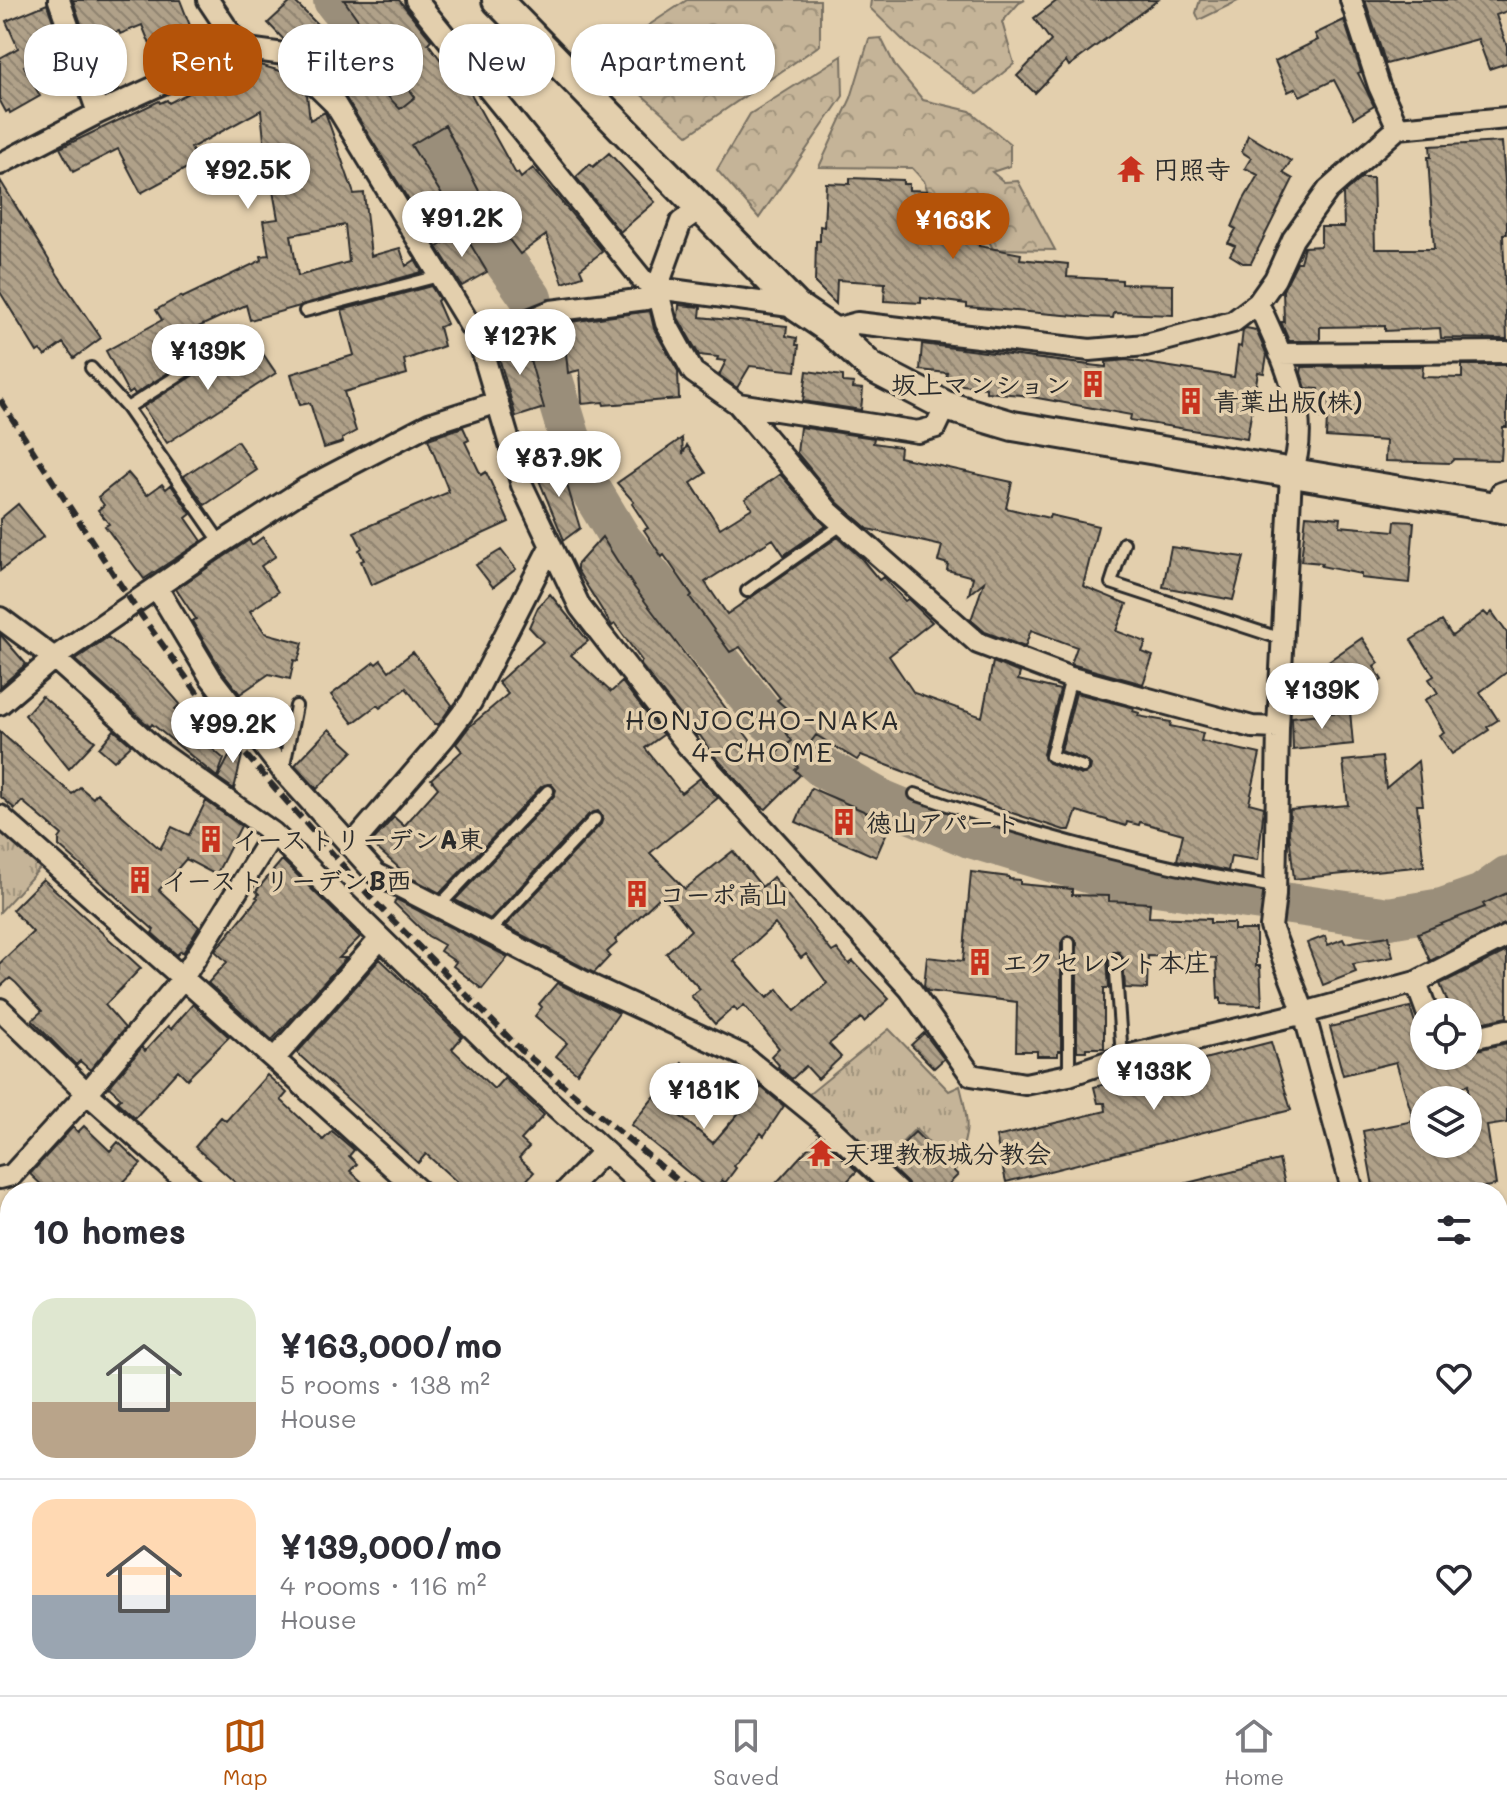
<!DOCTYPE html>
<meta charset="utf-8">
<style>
body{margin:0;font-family:Mali,"Klee One",sans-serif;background:#f7f7f7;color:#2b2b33;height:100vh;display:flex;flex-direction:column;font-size:30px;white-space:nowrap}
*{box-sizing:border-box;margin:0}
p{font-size:26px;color:#7c7c81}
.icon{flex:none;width:44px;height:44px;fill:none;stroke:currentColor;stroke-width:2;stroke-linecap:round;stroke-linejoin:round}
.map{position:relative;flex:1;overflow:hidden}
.details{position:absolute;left:0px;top:1182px;width:1508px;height:514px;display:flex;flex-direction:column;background:#fff;border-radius:32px 32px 0 0;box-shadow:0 2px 6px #0004}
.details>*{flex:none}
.banner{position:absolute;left:24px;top:24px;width:800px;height:72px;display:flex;gap:16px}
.tools{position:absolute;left:1410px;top:998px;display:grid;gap:16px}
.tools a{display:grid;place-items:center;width:72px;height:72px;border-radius:50%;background:#fff;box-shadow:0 2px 6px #0004;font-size:40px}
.price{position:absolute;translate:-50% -68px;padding:0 18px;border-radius:28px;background:#fff;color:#222;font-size:26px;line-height:52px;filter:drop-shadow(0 2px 4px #0008)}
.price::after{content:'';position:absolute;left:50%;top:48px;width:24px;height:18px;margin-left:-12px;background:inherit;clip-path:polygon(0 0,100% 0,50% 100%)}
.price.current{background:#b45309;color:#fff}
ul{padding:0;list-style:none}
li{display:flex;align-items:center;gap:24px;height:200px;padding:0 32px}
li+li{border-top:2px solid #e1e1e2}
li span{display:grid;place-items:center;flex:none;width:224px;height:160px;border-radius:24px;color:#555}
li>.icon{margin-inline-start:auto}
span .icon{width:96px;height:96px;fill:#fffc;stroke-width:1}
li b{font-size:34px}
h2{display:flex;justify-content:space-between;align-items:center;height:96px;padding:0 32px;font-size:34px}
.tag{padding:0 28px;border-radius:32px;background:#fff;box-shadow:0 2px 6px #0004;font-size:28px;line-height:72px}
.tag.current{background:#b45309;color:#fff}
.tabs{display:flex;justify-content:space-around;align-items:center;height:112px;border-top:2px solid #e1e1e2;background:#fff;font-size:22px;color:#7c7c81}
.tabs a{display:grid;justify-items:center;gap:4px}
.tabs .current{color:#b45309}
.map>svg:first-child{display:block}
.grass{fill:url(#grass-tufts);stroke:#787062;stroke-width:2}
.forest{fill:url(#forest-crowns);stroke:#787062;stroke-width:2}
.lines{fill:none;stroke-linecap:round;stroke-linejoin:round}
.stream{stroke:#6e665a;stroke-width:7}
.river{stroke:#9a8e7a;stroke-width:42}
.building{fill:url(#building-back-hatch);stroke:#2b2b2b;stroke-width:2;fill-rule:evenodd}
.lane-casing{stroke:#2b2b2b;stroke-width:16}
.street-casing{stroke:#2b2b2b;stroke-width:26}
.secondary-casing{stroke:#2b2b2b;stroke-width:34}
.lane{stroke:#e3cfad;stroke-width:10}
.street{stroke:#e3cfad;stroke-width:20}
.secondary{stroke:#e3cfad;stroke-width:28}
.rail{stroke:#2b2b2b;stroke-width:6;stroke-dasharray:12 6;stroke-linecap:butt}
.labels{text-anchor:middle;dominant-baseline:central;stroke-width:7;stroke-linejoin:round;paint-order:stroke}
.poi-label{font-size:26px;font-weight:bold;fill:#2b2b2b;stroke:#e3cfad;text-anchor:start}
.neighbourhood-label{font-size:28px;letter-spacing:2px;fill:#2b2b2b;stroke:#e3cfad}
</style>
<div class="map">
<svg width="1507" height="1695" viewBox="0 0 1507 1695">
<defs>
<pattern id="grass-tufts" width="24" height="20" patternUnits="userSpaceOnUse" patternTransform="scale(2)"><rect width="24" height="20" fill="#c5b498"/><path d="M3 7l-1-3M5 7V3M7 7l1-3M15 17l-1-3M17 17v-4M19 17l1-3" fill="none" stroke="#a0937c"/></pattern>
<pattern id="forest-crowns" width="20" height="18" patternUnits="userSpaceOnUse" patternTransform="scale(2)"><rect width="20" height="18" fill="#c5b498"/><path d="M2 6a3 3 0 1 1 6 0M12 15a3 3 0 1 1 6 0" fill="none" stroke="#a0937c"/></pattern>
<pattern id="building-back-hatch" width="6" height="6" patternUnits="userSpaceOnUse" patternTransform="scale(2)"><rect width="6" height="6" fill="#b0a189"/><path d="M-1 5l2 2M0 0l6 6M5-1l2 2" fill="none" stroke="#8f8370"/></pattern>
</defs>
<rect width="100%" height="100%" fill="#e3cfad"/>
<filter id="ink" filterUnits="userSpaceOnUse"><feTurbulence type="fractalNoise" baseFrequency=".0125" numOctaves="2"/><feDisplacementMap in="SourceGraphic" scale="16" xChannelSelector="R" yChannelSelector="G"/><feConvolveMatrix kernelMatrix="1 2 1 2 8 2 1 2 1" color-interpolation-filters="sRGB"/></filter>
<g filter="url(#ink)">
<!-- grass -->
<path class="grass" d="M0 832 40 868 0 912Z
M889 1029 949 1091 960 1086C970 1124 969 1132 956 1169L915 1129 879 1167 808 1095Z
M260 1686H441L451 1695H269Z"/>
<!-- forest -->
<path class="forest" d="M687 0H820V45L688 135 599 58Z
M871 0H1025L1019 3 1002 22 1014 64 977 94 911 48 870 8Z
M1200 0H1237L1238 1 1199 20 1196 13Z
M881 38 895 66 923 100 970 111 1010 144V166L992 172 1004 182 1018 181 1055 250 993 249 982 228 939 222 924 181 912 168 819 167 851 98 869 39Z
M842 56 843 96 759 218 717 170 750 114Z"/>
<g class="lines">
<!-- stream -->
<path class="stream" d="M0 1448 10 1481
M72 1686 75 1695"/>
<!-- river -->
<path class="river" d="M334 0 398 81 476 221 531 298 543 349 569 435 589 487 621 540 766 718 824 768 883 801 970 837 1107 878 1389 918 1442 909 1482 895 1507 877"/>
</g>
<!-- building -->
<path class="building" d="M73 0H180L194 36 168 45 166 41 151 47 142 25 120 34 119 31 105 36 104 33 86 39Z
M293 0 343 50 324 66 309 42 296 48 285 41 268 23Z
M344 0H399L431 40 428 43 449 71 451 69 461 76 516 174 518 173 521 178 533 168 601 249 602 252 580 269 583 276 563 283 546 235 520 254 494 220 445 125 411 145 442 195 416 212 344 95 348 96 373 81 400 109 415 97 394 68 398 65 373 32 371 34 366 31Z
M1058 0H1158L1069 66 1066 61 1035 93 1017 76 1051 41 1034 18Z
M1365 0H1507V11L1496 15 1507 46V63L1489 69 1478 39 1386 64Z
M47 4 62 48 24 66 40 96 10 113 9 110 6 112 0 101V58L18 48 6 21Z
M1344 20 1361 72 1358 73 1374 106 1354 118 1334 80 1300 96 1296 88 1288 92 1275 61 1318 40 1315 34Z
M497 39 536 79 517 97 479 57Z
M249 62 284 72 307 95 310 120 325 112 354 194 364 193 371 256 400 248 406 266 415 260 422 272 250 320 246 305 194 329 205 349 135 394 133 391 129 394 106 351 162 320 156 310 181 296 182 298 262 260 261 256 269 255 263 221 278 219 271 179 268 180 261 110 191 148 198 162 141 193 118 149 73 172 60 148 159 101 160 103 167 100 169 103ZM345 225 349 262 298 276 291 235Z
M1248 135 1291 161 1283 173 1293 179 1251 263H1243L1230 255 1235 246 1228 243 1236 229 1232 227 1243 201 1258 175 1245 168 1251 158 1242 152Z
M1502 142 1507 207V234H1503L1507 339 1441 338 1440 328 1385 331V326L1320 327V341H1289L1281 322H1284L1283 290 1297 262H1300L1304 247 1321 246V227H1344L1343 194 1361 178H1373L1375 249H1434L1428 157H1431L1430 146Z
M609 153 655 202 620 232 576 177 590 164 593 167Z
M850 178 903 180V184H909V190L931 191 928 230H934V237L979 239V246L1021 254 1020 259 1068 264 1067 277 1122 280V284L1173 285V315L1114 313 1113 318 1088 317 967 307V304L921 298V303L884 301 885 283 837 280 836 304 815 283 816 241H820V226L824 227 826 183 850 184Z
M0 180 58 275 101 338 74 358 63 343 45 356 40 350 37 352 0 292Z
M463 232 487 272 462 286 437 247Z
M431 286 439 299 437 301 447 324 439 327 444 346 404 360 407 374 344 392 356 431 342 439 343 442 324 448 310 403 300 405 291 374 354 355 342 310Z
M679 305 701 307 700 317 787 326 786 336 797 338 796 345H799L796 371 750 366 737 388 719 375 726 361 717 360 718 357 699 355 678 318Z
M650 311 654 329 678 371 679 399 604 405 603 402 582 404 580 370 568 373 563 323Z
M1246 328 1256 330 1267 355 1264 373 1258 372 1247 439 1130 420 1131 415 1021 395 986 392V388L946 383 947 373 920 370 922 344 1106 367V362L1127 360 1234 377 1238 346 1241 347 1243 330Z
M523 336 544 408 516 417 496 347Z
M255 342 276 373 167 443 143 407 213 363 217 368Z
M1462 365H1507V427H1503L1501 460 1454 459 1450 463 1385 461 1386 441 1326 437 1327 418 1317 417 1319 389 1306 388 1301 373 1302 367 1423 366 1422 377 1462 378Z
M807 371 843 376V382L854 383 853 388 863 389 861 410 803 401Z
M463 427 469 440 465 442 481 475 486 472 509 522 371 585 361 561 364 560 359 550 362 548 354 532 449 492 428 439Z
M800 427 874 438 873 443 900 447 899 457 1012 482 1006 508 1049 518 1050 515 1098 526 1083 586 1127 604 1116 631 1146 642 1142 652 1153 656 1143 684 1071 664 1077 647 1031 630 1025 647 985 632 971 620 984 582 969 594 973 577 947 570 948 564 938 561 942 546 868 529 838 503 797 453Z
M682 438 683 454 687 445 706 473 691 483 720 528 752 508 745 499 780 474 826 526 784 555 773 539 705 582 727 614 838 537 861 558 879 580 883 577 905 601 908 599 932 622 889 656 914 693 982 717 993 662 1020 673 1018 680 1060 690 1043 754 1048 763 1081 775 1090 770 1091 765 1086 760 1061 751 1076 693 1134 708 1133 711 1139 713 1138 716 1171 722 1170 726 1203 733 1201 741 1260 754 1249 803 1264 807 1258 860 1231 856 1228 871 1177 860 1183 834 1140 822 1139 825 1127 822 1126 826 1077 811 1070 830H1064L1009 812 861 755 857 760 816 735 795 764 798 767 795 770 800 775 766 809 759 805 711 752 699 734 697 736 640 664 642 661 615 624 612 626 577 570V565L602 537 634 587 765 760 792 741 777 720 788 710 777 700 780 698 740 647 730 652 690 597 692 595 664 555 662 557 644 530 648 528 632 504 634 502 617 483Z
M237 441 257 470 205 505 184 476Z
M560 462 580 528 564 540 536 473Z
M128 473 147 495 162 484 166 489 171 485 191 514 186 518 202 541 144 579 105 526 109 524 98 510 104 505 98 497Z
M18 504 44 536 0 571V519Z
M1306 515 1341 518 1340 526 1394 531 1395 521 1414 522 1409 583 1361 578V574L1321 566 1322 563 1301 561Z
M263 537 276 556 261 566 278 592 250 611 265 633 303 643 298 661 294 660 290 679 269 674 240 694 222 671 192 621 196 619 176 589 249 540 252 545Z
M1171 547 1244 557 1233 600 1163 587Z
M501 550 516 569 493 587 476 565Z
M550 594 588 641 571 655 611 692 622 682 663 735 645 748 681 793 700 778 718 798 650 853 685 889 733 851 762 887 773 877 832 952 837 949 849 964 853 961 889 999 864 1022 861 1018 829 1044 841 1057 818 1079 806 1066 792 1079 778 1067 779 1065 771 1056 779 1048 744 1005 737 1011 734 1007 715 1024 691 996 700 989 666 953 691 930 662 895 615 940 617 943 607 952 610 956 594 973 505 926 601 824 603 817 598 811 589 814 490 919 455 900 554 796 556 790 551 784 542 786 440 893 409 877 371 843 394 817 404 826 438 788 431 779 462 751 456 744 469 727 508 694 498 682 543 642 529 627 538 607ZM775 924 801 958 806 954 827 983 795 1011 778 989 767 998 734 961Z
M1484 612 1488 616 1492 612 1507 633V672L1480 692 1498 720 1487 727 1489 730 1452 754 1439 735 1444 732 1425 700 1438 693 1429 679 1434 676 1411 640 1442 621 1452 636Z
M0 634 26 664 0 687Z
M108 637 158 679 180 704 175 709 202 733 201 735 211 744 209 746 224 759 217 777 152 724 150 727 75 660Z
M1362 638 1379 663 1374 667 1382 680 1342 706 1317 669Z
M413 652 452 705 439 724H434L406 688 380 708 377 705 353 723 331 695 374 662 376 664 381 660 389 671Z
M42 696 95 741 69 769 25 715Z
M1350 711 1353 744 1293 750 1292 717Z
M329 729 353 751 317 789 295 765Z
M114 730 131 745 114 761 99 748Z
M0 732 72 794 80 787 93 798 97 793 160 849 172 827 189 835 206 801 241 826 216 875 186 859 159 890 199 927 183 953 181 951 177 955 152 933 154 930 59 846V839L62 835 22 801 15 809 0 796Z
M239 737 245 743 234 789 218 778Z
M1382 757 1386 788 1418 761 1423 805H1417L1424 866 1294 879 1289 833 1290 810 1348 805 1343 761Z
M811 788 891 823 876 857 796 822Z
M282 860 360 937 339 958H346L272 1040 208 983 227 962 215 951 258 898 256 897 259 894 256 891Z
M971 872 1009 877V879L1020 880V884L1072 889V895L1109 896V901L1150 903 1149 917 1210 919V923H1234V930H1256V966H1260L1262 1005 1221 1004V998L1218 999 1216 958 1148 956 1147 989 1125 988 1123 958 1119 952 1114 951 1107 959 1109 988H1104V1048H1086V1051H1077V943L1074 937 1068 935 1061 943V1051H1058V1056H1037V1051H1016L1017 1002 928 991 924 986 927 957 963 961Z
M43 879 141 968 105 1005 125 1028 90 1070 80 1061 76 1065 32 1020 42 1011 16 983 10 978 0 987V963L33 932 12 910Z
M1507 893V923L1430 961 1418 933 1485 907 1483 904Z
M396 899 508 957 482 989 453 966 456 962 440 951 444 945 428 936 394 903Z
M1325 936 1328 945 1343 939 1345 943 1389 936 1393 957 1353 964 1356 972 1323 985 1307 943Z
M1507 951V1017L1468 1026V1012H1452L1440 984Z
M380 959 462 1037 452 1049 494 1089 504 1078 544 1115 521 1140 529 1147 519 1158 534 1172 516 1192H468L426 1154 418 1163 297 1053Z
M557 983 619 1013 577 1073 556 1056 567 1043 535 1016 542 1007 539 1004Z
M193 1004 229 1037 187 1079 178 1070 135 1118 117 1102 121 1098 109 1087 142 1047 145 1051 168 1026 171 1029Z
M1410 1007 1427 1060 1443 1056H1468V1052L1507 1043V1123L1487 1126 1496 1185 1457 1192H1374L1363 1131 1414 1121 1396 1062 1343 1075 1330 1027ZM1468 1085V1144H1424V1098Z
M924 1033 944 1059 934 1068 911 1045Z
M1271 1042 1291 1110 1006 1182 996 1137 1106 1111 1105 1103H1098L1094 1087Z
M682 1063 698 1076 684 1093 687 1095 674 1111 713 1143 761 1087 784 1106 764 1136 761 1133 734 1166 736 1168 725 1183 722 1180 712 1192 631 1125Z
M267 1075 287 1093 281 1100 323 1140 332 1131 354 1150 349 1156 357 1164 350 1171 373 1192H246L195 1147 221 1117 226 1121Z
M84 1126 110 1151 118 1142 141 1164 114 1192H49L30 1174 73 1127 78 1132Z
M915 1132 958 1175 941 1192H913L907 1183 885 1162Z
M819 1136 857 1171 837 1192H768Z
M1279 1160 1287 1192H1180L1179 1185Z"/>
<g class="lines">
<!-- lane casing -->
<g class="lane-casing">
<path id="lane" d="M305 311 439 276
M91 368 127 408
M221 543 127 408 223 347
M1124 543 1111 583 1282 639
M747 591 843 524
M1071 678 1051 756 1083 767
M283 771 296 706
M915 794C1033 835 1152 867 1275 887
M438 907 548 791
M489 932 595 819
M1069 943V1075
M1115 959 1122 1057"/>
</g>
<!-- street casing -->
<g class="street-casing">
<path id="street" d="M59 0 98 113
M208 0 240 48 284 54 335 104 479 340 522 485 580 607 689 747 910 989 971 1075 1025 1084 1069 1075 1122 1057 1304 1013 1416 982 1507 936
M416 0 642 279 657 288
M1351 0 1379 86 1398 128
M0 164 98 113 240 48
M702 207 681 222 657 288 666 323 693 372 738 404 829 512 978 643 1071 678 1252 727 1278 728
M1258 303C1282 357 1314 416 1291 475L1278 728 1275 895 1271 927 1304 1013 1353 1192
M831 330 857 323 1090 350 1146 345 1233 322 1258 303 1275 279 1293 239 1328 190 1398 128 1507 118
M479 340 551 311 646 299 657 288 797 307
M1280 354 1507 352
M738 404 918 432 936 427 946 406
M1496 507 1501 493 1507 491
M157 588 211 678 283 771 376 874 590 985 742 1055 824 1122 898 1192
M0 618 54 658 155 749 273 833 510 1065 649 1192
M0 704 54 658 221 543 306 488 429 424 498 402
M0 816 274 1059 420 1192
M351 846 444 738 471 702 551 545
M1416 982 1427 1012
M0 1009 87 1093 198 1192
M1468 1039 1507 1030
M274 1059 380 939
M0 1178 12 1175 87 1093 183 978 273 833
M565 1192 603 1152
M1498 1330 1507 1329
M0 1618 10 1615
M1498 1627 1507 1625
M1498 1670 1507 1674
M171 1686 174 1695
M251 1686 260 1695
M458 1686 467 1695
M732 1686 742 1695
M948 1686V1695
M1411 1686 1430 1695
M231 1695 239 1686
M688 1695 698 1686"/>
</g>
<!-- secondary casing -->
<g class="secondary-casing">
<path id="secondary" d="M497 0 797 307 831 330 871 367 946 406 1013 426 1507 509
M1465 1695 1466 1686"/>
</g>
<!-- lane -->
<use href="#lane" class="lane"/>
<!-- street -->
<use href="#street" class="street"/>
<!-- secondary -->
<use href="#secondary" class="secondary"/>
<!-- rail -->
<path class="rail" d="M0 400 133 604 225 731 374 901 521 1050 692 1192
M1466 1686 1489 1695"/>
</g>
</g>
<!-- icons -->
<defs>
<g id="temple-bare" transform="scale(2.16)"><path d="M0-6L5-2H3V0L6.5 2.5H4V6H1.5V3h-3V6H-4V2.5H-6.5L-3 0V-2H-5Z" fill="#c8321e" stroke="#e3cfad" stroke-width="2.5" paint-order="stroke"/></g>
<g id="building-bare" transform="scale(2.16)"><path d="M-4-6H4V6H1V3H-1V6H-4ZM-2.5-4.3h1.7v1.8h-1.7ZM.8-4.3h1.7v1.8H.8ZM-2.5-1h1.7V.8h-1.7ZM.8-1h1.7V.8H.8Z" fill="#c8321e" stroke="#e3cfad" stroke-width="2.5" paint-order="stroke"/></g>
</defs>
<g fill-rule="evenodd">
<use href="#temple-bare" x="1131" y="169"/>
<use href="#building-bare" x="1093" y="384"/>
<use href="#building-bare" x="1191" y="401"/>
<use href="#building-bare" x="844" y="822"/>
<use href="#building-bare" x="211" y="839"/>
<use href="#building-bare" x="140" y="880"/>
<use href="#building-bare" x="637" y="894"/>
<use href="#building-bare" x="980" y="962"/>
<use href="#temple-bare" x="821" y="1153"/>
</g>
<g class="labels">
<!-- poi labels -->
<g class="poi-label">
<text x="1153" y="169">円照寺</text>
<text x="1071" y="384" text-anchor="end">坂上マンション</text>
<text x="1213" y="401">青葉出版(株)</text>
<text x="866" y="822">徳山アパート</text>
<text x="233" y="839">イーストリーデンA東</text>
<text x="162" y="880">イーストリーデンB西</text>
<text x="659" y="894">コーポ高山</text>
<text x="1002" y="962">エクセレント本庄</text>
<text x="843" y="1153">天理教板城分教会</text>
</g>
<!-- neighbourhood labels -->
<g class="neighbourhood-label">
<text x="763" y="719">HONJOCHO-NAKA<tspan x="763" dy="32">4-CHOME</tspan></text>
</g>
</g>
</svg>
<div class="tools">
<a><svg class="icon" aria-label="locate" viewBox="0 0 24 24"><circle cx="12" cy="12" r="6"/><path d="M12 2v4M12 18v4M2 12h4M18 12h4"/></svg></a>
<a><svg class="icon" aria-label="layers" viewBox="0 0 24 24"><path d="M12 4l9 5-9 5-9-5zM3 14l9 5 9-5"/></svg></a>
</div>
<b class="price" style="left:248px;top:211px">¥92.5K</b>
<b class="price" style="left:462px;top:259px">¥91.2K</b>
<b class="price current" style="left:953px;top:261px">¥163K</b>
<b class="price" style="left:520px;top:377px">¥127K</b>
<b class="price" style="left:208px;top:392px">¥139K</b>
<b class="price" style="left:559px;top:499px">¥87.9K</b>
<b class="price" style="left:1322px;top:731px">¥139K</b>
<b class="price" style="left:233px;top:765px">¥99.2K</b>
<b class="price" style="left:1154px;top:1112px">¥133K</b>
<b class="price" style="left:704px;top:1131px">¥181K</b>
<div class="banner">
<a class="tag">Buy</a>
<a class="tag current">Rent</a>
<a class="tag">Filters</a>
<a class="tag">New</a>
<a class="tag">Apartment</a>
</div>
<section class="details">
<h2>10 homes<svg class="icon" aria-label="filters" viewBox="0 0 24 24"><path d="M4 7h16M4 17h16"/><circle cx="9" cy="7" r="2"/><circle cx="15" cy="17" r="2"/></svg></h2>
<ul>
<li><span style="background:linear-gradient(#dfe7d0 65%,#b9a48a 0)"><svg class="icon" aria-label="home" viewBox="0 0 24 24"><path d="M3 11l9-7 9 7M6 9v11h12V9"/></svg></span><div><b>¥163,000/mo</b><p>5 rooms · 138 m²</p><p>House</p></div><svg class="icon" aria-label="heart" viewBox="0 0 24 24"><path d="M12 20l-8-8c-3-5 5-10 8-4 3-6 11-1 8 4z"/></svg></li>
<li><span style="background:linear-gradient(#ffd9b3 60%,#9aa5b1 0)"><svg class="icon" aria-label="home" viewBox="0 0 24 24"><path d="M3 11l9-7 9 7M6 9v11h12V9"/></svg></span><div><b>¥139,000/mo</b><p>4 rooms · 116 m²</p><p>House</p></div><svg class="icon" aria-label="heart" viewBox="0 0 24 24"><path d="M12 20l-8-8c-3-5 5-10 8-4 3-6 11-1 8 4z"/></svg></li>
</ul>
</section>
</div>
<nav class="tabs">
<a class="current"><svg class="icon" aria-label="map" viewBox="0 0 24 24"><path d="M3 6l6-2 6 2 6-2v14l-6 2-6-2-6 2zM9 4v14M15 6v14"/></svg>Map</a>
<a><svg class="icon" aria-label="saved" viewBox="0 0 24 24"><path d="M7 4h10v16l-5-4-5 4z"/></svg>Saved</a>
<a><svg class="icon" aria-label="home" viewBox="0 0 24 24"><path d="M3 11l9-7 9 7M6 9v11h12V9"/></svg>Home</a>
</nav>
